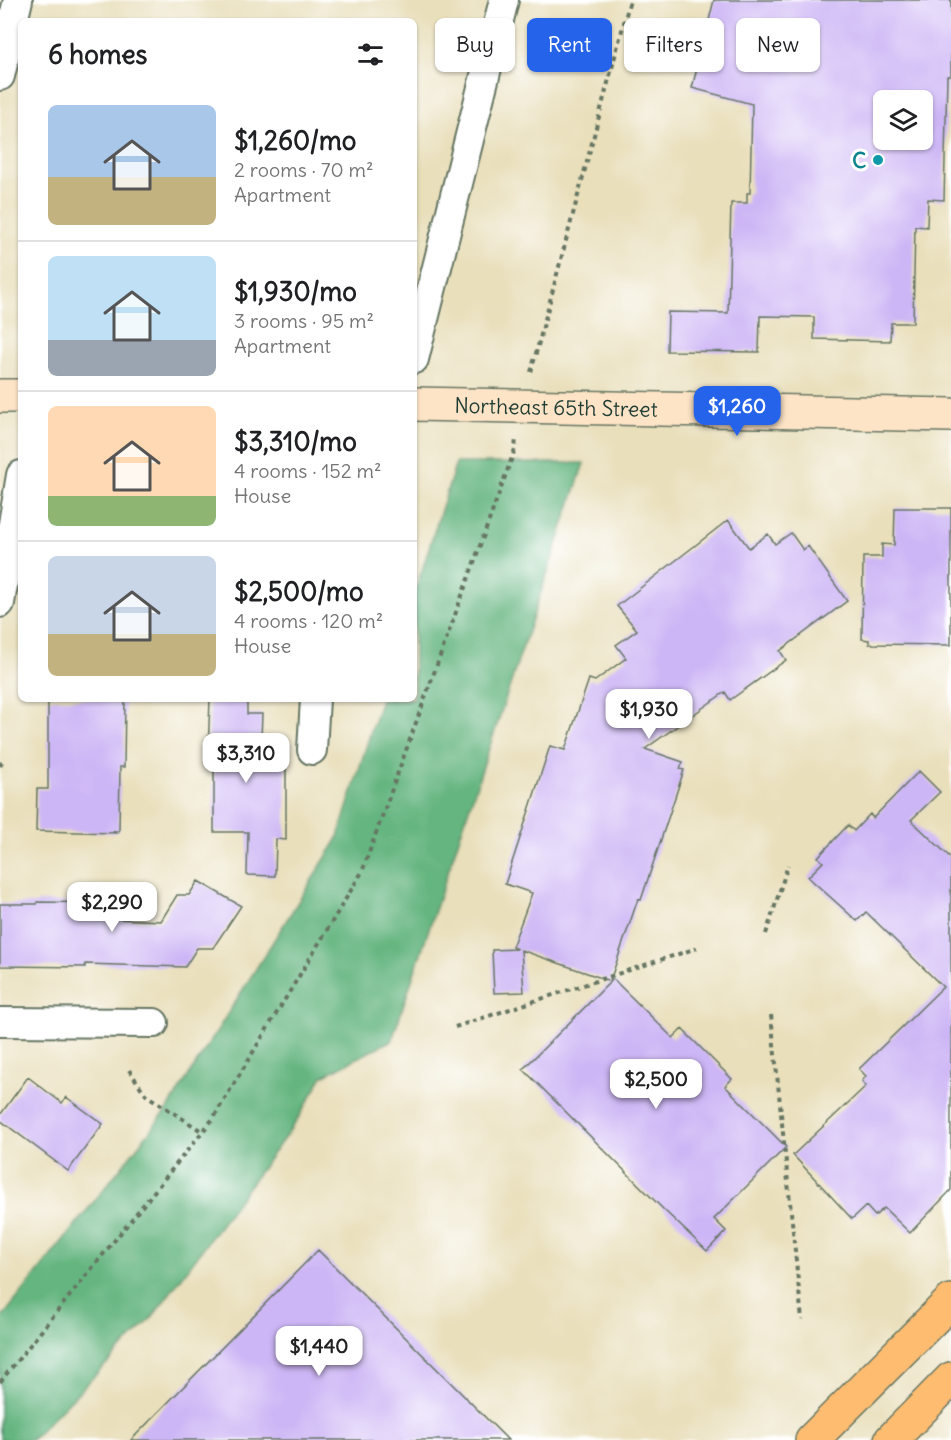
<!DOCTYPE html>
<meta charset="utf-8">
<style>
body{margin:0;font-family:Delius,sans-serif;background:#f2f2f2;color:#202124;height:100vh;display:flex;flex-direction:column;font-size:22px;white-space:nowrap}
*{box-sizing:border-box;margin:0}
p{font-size:20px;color:#757577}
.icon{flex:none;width:33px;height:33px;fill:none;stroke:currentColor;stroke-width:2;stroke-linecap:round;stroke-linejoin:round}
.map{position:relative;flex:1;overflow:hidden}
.details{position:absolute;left:18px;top:18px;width:399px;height:684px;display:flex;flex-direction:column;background:#fff;border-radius:9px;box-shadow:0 2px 4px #0004}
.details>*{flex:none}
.hud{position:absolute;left:435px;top:18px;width:426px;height:54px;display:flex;gap:12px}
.tools{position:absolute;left:873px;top:90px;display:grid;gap:12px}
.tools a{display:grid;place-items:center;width:60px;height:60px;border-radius:9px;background:#fff;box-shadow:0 2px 4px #0004;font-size:30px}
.price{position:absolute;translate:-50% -51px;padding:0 14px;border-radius:12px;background:#fff;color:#222;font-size:20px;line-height:39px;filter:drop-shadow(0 2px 3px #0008)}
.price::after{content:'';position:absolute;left:50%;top:36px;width:18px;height:14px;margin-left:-9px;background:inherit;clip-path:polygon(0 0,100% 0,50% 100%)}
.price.current{background:#2563eb;color:#fff}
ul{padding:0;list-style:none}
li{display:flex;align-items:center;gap:18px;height:150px;padding:0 30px}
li+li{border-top:2px solid #e0e0e0}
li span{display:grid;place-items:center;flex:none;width:168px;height:120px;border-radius:9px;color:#555}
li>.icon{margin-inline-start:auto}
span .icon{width:72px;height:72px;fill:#fffc;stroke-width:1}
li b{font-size:26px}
h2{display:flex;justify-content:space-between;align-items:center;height:72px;padding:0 30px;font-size:26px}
.pill{padding:0 21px;border-radius:9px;background:#fff;box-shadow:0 2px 4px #0004;font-size:21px;line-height:54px}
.pill.current{background:#2563eb;color:#fff}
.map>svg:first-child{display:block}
.forest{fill:#65b580;stroke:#42795a;stroke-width:1.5}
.building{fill:#cdb6f5;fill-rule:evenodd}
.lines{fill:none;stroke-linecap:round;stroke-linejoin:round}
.minor-casing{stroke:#667663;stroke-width:32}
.secondary-casing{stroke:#667663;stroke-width:36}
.primary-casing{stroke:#667663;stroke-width:36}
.path{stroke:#667663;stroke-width:4;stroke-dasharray:4.5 4.5;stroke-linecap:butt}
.minor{stroke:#fff;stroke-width:28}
.secondary{stroke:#fee4c6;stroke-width:33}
.primary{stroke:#fdbc70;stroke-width:33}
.culture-dot{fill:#0f9aa8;stroke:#fff;stroke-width:2}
.labels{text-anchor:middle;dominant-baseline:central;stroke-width:6;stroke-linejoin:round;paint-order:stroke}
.culture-label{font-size:21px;font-weight:bold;fill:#0d838f;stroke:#fff;text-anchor:end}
.street-label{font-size:21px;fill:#1f3d34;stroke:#fff}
</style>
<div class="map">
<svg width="951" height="1440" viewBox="0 0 951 1440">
<rect width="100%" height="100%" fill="#fff"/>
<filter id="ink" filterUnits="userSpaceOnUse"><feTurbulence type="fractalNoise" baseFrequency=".0167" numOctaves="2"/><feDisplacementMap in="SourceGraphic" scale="12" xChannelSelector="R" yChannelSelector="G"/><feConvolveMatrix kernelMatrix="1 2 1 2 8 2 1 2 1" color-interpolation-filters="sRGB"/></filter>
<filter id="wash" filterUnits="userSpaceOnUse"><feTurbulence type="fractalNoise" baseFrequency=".008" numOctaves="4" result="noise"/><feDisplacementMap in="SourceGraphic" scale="24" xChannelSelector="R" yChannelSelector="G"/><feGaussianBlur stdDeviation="1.35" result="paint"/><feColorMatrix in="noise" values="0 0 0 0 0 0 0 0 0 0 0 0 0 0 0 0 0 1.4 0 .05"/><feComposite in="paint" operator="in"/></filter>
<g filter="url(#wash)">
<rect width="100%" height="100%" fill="#e9dfbb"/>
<!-- forest -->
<path class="forest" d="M456 463H584L392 1040 323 1076 296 1122 151 1319 31 1440H0V1320L169 1107 337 840 381 699H414V595Z"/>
<g id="blocks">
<!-- building -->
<path class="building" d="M714 0H951V76H947L944 200 928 199 927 227 915 226 913 323H891L890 341 814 339V317L760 316 759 352 667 351 668 312 728 313 731 203H747V193H750L752 104 692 88ZM884 100H922V140H884Z
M895 508H951V645L869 644V640L862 639 863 557H882V544L894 545Z
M728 520 749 548 768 534 775 544 791 533 803 550 808 546 847 601 780 651 786 660 730 700 725 692 645 749 683 762 680 769 684 770 641 900 638 899 610 981 521 950 524 992 494 993 492 950 517 949 512 947 532 893 505 884 550 746 565 750 589 679 595 681 626 658 616 645 637 630 617 606Z
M48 699H125L124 767H120L119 831H113L116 833 36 831 37 789H48Z
M210 699H247V714H262L260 765H286V840L276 839 275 876 247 875 248 832H214V752H208Z
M919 771 940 792 911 820 951 858V1190L910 1233 884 1208 875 1216 866 1206 852 1219 793 1155 866 1086 862 1081 866 1076 859 1069 943 987 866 912 857 921 808 877 823 862 818 857 848 825 854 831 870 814 873 818Z
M198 881 241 906 213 948H197L185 967 85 964V967L0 966V904H37V902L116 903V919L161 921 177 895H189Z
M613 979 673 1038 682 1029 732 1079 725 1086 786 1147 714 1219 726 1231 707 1251 664 1210 523 1069Z
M28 1077 62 1103 66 1097 103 1124 68 1171 0 1120V1115Z
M318 1250 508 1440H131Z"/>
</g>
</g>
<g filter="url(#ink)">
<use href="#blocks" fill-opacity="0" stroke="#667663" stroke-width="1.5"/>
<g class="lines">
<!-- minor casing -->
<g class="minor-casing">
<path id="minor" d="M0 76 18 0
M414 359 504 0
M0 603 21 475
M312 750 315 699
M0 1022 154 1023"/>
</g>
<!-- secondary casing -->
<g class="secondary-casing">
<g id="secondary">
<path d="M0 396H21"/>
<path id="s1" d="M414 404 951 415"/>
</g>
</g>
<!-- primary casing -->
<g class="primary-casing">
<path id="primary" d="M812 1440 951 1301
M891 1440 951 1379"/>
</g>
<!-- path -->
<path class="path" d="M531 372 630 0
M0 766 2 762
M766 934 788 865
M771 1015 802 1320
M455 1027 697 948
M129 1070 146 1095 203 1132
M0 1382 212 1120 362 872 515 449 516 438"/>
<!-- minor -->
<use href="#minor" class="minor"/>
<!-- secondary -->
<use href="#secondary" class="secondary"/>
<!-- primary -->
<use href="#primary" class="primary"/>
</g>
</g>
<!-- markers -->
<circle class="culture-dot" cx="878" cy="160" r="6"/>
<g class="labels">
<!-- culture labels -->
<g class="culture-label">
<text x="866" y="160">C</text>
</g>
<!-- street labels -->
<g class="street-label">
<text stroke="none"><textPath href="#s1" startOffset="142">Northeast 65th Street</textPath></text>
</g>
</g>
</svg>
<div class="tools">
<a><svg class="icon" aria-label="layers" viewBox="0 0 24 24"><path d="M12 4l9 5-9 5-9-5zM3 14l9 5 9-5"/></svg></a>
</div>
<b class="price current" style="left:737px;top:437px">$1,260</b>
<b class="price" style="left:649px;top:740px">$1,930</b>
<b class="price" style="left:246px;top:784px">$3,310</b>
<b class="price" style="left:112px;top:933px">$2,290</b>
<b class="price" style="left:656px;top:1110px">$2,500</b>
<b class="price" style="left:319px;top:1377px">$1,440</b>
<div class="hud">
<a class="pill">Buy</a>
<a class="pill current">Rent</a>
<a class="pill">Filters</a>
<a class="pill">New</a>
</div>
<section class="details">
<h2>6 homes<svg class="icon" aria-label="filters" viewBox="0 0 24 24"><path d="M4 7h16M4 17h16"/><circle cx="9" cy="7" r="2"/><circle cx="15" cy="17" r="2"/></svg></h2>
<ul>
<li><span style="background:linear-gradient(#a9c7e8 60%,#c2b280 0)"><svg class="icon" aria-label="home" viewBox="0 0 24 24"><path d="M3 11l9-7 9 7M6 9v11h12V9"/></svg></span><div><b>$1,260/mo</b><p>2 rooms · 70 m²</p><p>Apartment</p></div></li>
<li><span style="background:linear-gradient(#bfe0f5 70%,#9aa5b1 0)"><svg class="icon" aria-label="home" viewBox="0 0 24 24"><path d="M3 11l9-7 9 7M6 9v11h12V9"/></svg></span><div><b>$1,930/mo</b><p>3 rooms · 95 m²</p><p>Apartment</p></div></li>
<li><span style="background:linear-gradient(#ffd9b3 75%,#8fb573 0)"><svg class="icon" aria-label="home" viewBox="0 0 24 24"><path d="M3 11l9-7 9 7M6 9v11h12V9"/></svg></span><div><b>$3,310/mo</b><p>4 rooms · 152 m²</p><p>House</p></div></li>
<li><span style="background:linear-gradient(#c9d6e8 65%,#c2b280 0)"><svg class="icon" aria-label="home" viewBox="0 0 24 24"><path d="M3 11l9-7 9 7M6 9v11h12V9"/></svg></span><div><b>$2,500/mo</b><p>4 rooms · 120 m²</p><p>House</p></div></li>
</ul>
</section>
</div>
